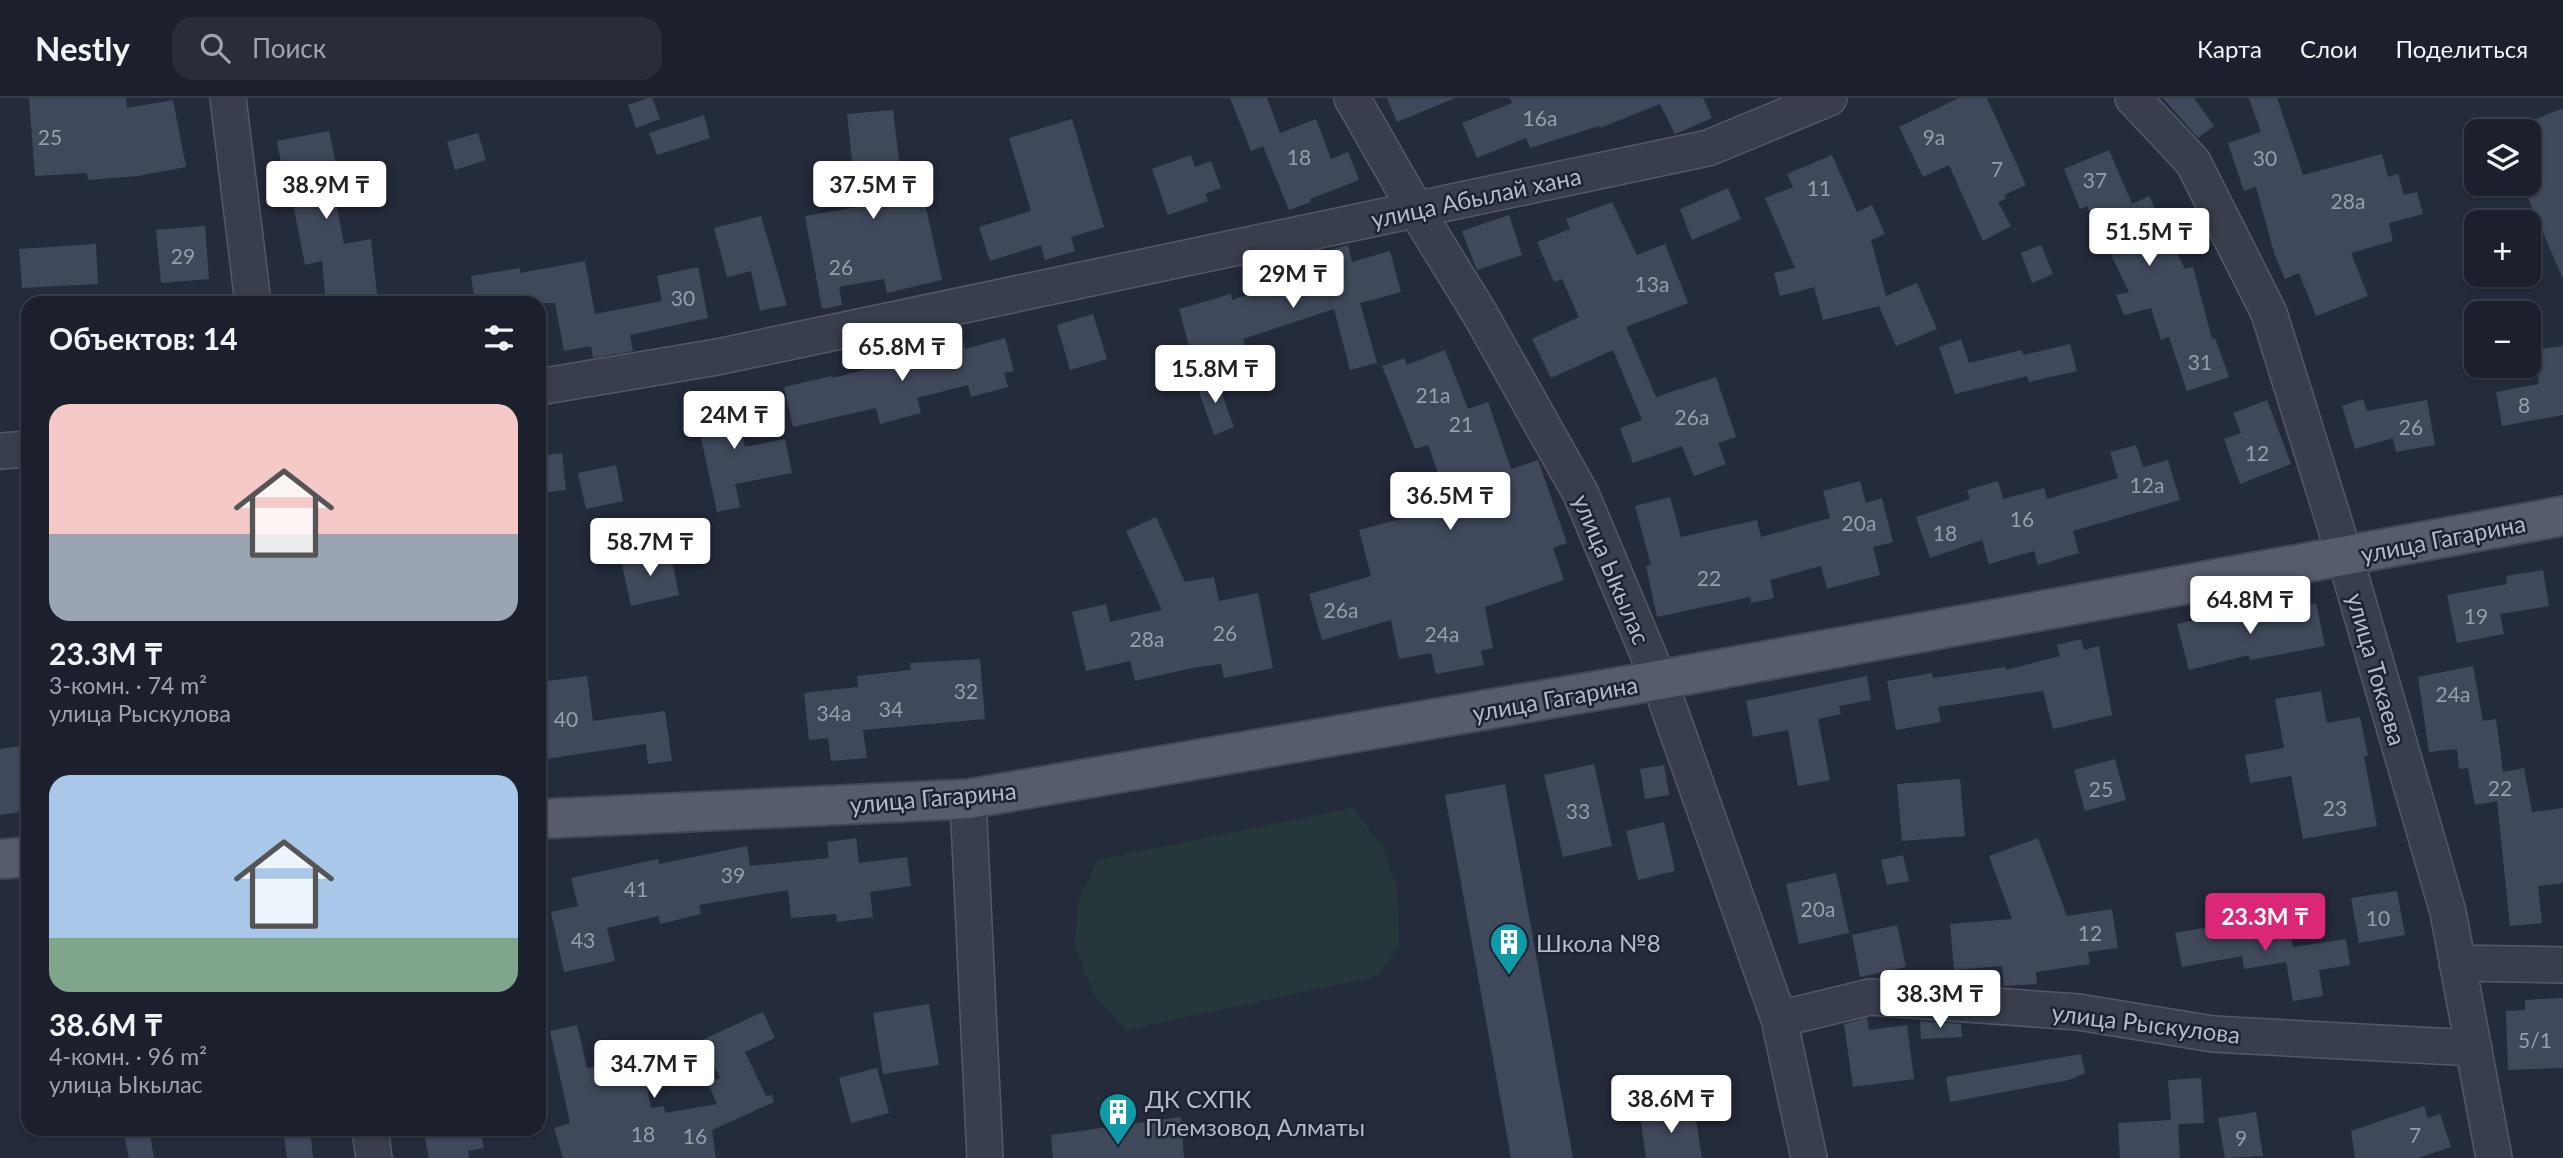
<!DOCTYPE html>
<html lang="ru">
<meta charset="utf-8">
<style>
body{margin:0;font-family:Lato,sans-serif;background:#282d38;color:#f1f3f6;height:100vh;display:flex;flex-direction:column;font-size:26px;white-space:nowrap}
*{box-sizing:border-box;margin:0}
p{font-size:23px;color:#a0a3a9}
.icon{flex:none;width:38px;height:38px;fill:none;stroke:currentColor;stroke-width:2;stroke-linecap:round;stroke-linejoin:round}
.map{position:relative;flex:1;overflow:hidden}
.details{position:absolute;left:21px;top:198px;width:525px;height:840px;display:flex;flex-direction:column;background:#1b202c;border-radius:21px;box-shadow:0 2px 5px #0004,0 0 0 2px #393e48}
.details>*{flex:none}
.controls{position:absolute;left:2464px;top:21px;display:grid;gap:14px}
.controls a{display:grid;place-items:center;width:77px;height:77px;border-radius:14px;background:#1b202c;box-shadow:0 2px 5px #0004,0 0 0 2px #393e48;font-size:35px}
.price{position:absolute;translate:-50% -60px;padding:0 16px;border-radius:7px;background:#fff;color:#222;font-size:23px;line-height:46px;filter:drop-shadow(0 2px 4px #0008)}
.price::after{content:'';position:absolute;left:50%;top:42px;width:21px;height:16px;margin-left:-10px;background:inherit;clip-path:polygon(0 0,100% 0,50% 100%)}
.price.on{background:#db2777;color:#fff}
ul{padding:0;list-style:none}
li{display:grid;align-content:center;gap:14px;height:371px;padding:0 28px}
li span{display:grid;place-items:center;height:217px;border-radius:21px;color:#555}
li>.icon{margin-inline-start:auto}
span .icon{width:126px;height:126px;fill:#fffc;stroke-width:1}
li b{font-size:30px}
h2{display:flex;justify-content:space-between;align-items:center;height:84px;padding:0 28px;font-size:30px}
header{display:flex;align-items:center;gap:42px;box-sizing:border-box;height:98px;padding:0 35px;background:#1b202c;border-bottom:2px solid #393e48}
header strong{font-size:33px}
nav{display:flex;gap:38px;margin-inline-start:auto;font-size:24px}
.search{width:490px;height:63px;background:#282d38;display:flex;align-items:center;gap:18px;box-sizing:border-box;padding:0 24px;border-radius:21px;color:#a0a3a9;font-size:26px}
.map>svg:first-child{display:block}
.green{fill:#26373c}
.building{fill:#40495b}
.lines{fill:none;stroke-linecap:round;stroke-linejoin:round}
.minor-casing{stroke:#535966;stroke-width:38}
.major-casing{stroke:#414754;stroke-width:42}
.minor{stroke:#383e4c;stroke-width:35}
.major{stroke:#565c6c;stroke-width:38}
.labels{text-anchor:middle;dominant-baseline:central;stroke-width:5;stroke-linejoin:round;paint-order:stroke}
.number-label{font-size:21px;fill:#969dac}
.street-label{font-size:24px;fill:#b3b9c7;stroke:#1d2330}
.poi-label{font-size:24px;fill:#b3b9c7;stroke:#1d2330;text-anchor:start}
</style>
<header>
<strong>Nestly</strong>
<div class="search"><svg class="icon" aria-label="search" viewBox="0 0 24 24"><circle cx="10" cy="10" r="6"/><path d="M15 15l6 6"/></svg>Поиск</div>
<nav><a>Карта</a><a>Слои</a><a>Поделиться</a></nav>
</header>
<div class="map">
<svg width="2563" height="1060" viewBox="0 0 2563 1060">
<rect width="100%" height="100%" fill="#242b3b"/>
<!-- green -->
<path class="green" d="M1352 710 1382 747 1397 791 1399 847 1378 878 1127 932 1094 898 1074 846 1079 802 1097 762Z"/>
<!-- building -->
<path class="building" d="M29 0H126L127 10 173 2 186 69 138 78 88 82 87 75 35 78Z
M648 0H652L660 21 636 30 628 7Z
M1230 0H1267L1280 35 1316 21 1331 61 1348 54 1359 82 1310 101 1311 104 1289 112 1263 48 1251 53Z
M1387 0H1455L1397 24Z
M1510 0H1703L1712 20 1675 36 1660 6 1600 30 1599 28 1530 50 1526 40 1477 60 1462 25 1512 5Z
M1959 0H1987L2026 87 2004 97 2006 101 1998 104 2011 128 1983 143 1949 67 1923 79 1899 29Z
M2163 0H2194L2214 28 2198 40Z
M2249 0H2277L2303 77 2382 56 2388 79 2398 76 2404 97 2417 94 2423 116 2389 125 2393 143 2351 155 2368 198 2316 218 2299 175 2285 181 2274 155 2256 89 2244 93 2228 45 2261 34Z
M2563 10V181L2522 86H2529V24Z
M893 12 904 106 924 101 942 182 887 195 884 181 839 189 842 207 822 211 805 118 857 109 847 16Z
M704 17 710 40 657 57 649 35Z
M1072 21 1104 129 1071 139 1075 153 1045 162 1041 147 990 163 979 129 1031 113 1009 40Z
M329 33 336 65 329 67 344 146 371 141 378 205H326L322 163 305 167 287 75 283 76 277 43Z
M478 35 486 62 455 72 447 44Z
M2109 52 2132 106 2149 98 2185 171 2193 169 2212 241 2215 240 2229 279 2187 293 2169 239 2161 242 2151 210 2124 217 2116 197 2129 194 2087 108 2080 111 2064 71Z
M1191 57 1195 69 1211 63 1221 90 1205 96 1208 103 1168 117 1152 71Z
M1832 57 1857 114 1872 107 1885 136 1871 142 1886 198 1917 185 1937 231 1896 248 1879 208 1823 222 1814 189 1780 198 1774 175 1795 170 1765 100 1793 89 1787 76Z
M1728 90 1741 121 1692 142 1680 111Z
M1612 104 1637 157 1665 146 1688 205 1626 229 1656 299 1716 279 1736 339 1718 345 1726 366 1694 378 1682 348 1633 365 1620 330 1642 322 1613 252 1551 280 1532 241 1579 219 1562 181 1554 184 1537 144 1570 131 1566 121Z
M1509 117 1522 157 1477 172 1462 133Z
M761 118 787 207 760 213 751 173 727 179 714 130Z
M205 128 209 181 161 185 156 132Z
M96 146 98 186 22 190 19 151Z
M1348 147 1352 164 1390 153 1401 194 1360 205 1377 265 1350 272 1334 211 1243 241 1249 262 1197 277 1179 211 1231 196 1232 202 1323 172 1318 155Z
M2041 147 2053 176 2032 185 2021 155Z
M585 163 595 216 662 203 657 178 698 169 708 220 630 237 633 253 593 260 591 248 564 253 555 205H475L471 178 520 170V175Z
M1093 216 1107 261 1070 272 1057 227Z
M962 239 965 251 1005 240 1014 273 1004 275 1008 289 971 299 968 287 917 300 921 315 880 326 876 310 793 329 784 289 832 278 833 280 933 254 931 247Z
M1961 241 1969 265 2022 252 2023 257 2070 246 2077 273 2029 284 2027 278 1955 296 1939 249Z
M2563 248V317L2502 328 2496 294 2539 286 2534 252Z
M1445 252 1468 311 1488 304 1511 371 1538 362 1567 445 1553 450 1564 482 1485 509 1493 550 1481 553 1484 567 1436 576 1431 555 1399 561 1391 522 1322 542 1309 496 1371 478 1359 432 1408 419 1404 408 1445 394 1428 347 1415 351 1382 268 1404 260 1407 267Z
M1215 277 1234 329 1214 337 1196 285Z
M733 295 745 349 785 341 792 375 735 386 740 409 717 414 693 303Z
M2363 301 2367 313 2427 302 2435 347 2396 354 2393 340 2355 351 2342 308Z
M2267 302 2291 366 2240 386 2224 341 2241 335 2233 315Z
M2136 347 2143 369 2168 362 2180 402 2073 433 2079 455 2038 467 2034 453 1989 466 1982 442 1930 460 1916 419 1970 401 1967 392 1998 383 2003 401 2044 390 2047 401 2118 380 2110 354Z
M562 355 566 392 539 395V358Z
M616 367 623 403 586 411 578 375Z
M1860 383 1866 405 1882 400 1893 444 1873 449 1880 477 1827 491 1821 468 1770 482 1774 500 1751 505 1750 499 1657 519 1646 468 1651 467 1635 408 1670 399 1681 439 1757 422 1761 439 1830 420 1823 393Z
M1156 419 1185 484 1214 479 1219 503 1258 495 1273 570 1224 580 1221 566 1192 570 1135 583 1130 563 1086 573 1072 514 1106 506 1110 524 1162 512 1126 433Z
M670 452 679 497 631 508 621 462Z
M2543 472 2549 508 2500 516 2504 536 2457 545 2447 497 2507 486 2506 478Z
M2316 505 2325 548 2250 562 2249 557 2189 572 2177 526 2231 513 2233 521Z
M2081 541 2084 552 2099 548 2112 617 2053 631 2043 593 1938 609 1941 624 1896 632 1887 583 1932 575 1933 580 2006 569V572L2060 558 2057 547Z
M980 561 985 621 863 632 867 660 831 663 828 640 809 642 804 595 858 589 857 578 911 572 910 565Z
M2473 568 2483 623 2496 621 2503 674 2524 670 2532 714 2563 710V785L2538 788 2542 825 2510 828 2497 703 2475 707 2468 670 2459 671 2457 651 2429 654 2418 579Z
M587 578 593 623 665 613 672 663 648 666 646 646 539 662V584Z
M1867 578 1871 602 1839 608 1841 616 1818 621 1830 682 1798 688 1788 632 1753 639 1746 603Z
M2321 593 2327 625 2360 619 2368 658H2364L2377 728 2303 741 2291 678 2250 685 2245 657 2284 650 2275 601Z
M28 647V713L0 717V651Z
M2115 661 2126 702 2085 713 2074 672Z
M1594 666 1612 748 1563 759 1544 677Z
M1664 667 1669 697 1645 701 1640 671Z
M1960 681 1965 738 1902 743 1897 686Z
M1505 686 1573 1060H1511L1445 697Z
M1664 724 1675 773 1638 782 1626 733Z
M856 740 859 765 907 759 911 788 870 794 873 819 837 824 836 816 791 820 788 792 699 807 701 816 660 826 659 818 607 830 615 863 564 874 551 814 578 808 571 780 658 761 659 766 747 748 750 768 829 760 827 744Z
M2038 740 2067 818 2112 811 2118 850 2088 854 2090 866 2036 874 2037 886 2004 888 2002 868 1954 872 1950 826 2012 821 1989 758Z
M1903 757 1909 783 1887 787 1881 762Z
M1836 775 1849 835 1799 846 1786 786Z
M2397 793 2405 837 2359 845 2351 800Z
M2288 821 2293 849 2346 841 2350 867 2319 872 2323 898 2293 903 2286 864 2244 871 2242 858 2182 869 2175 835 2221 827 2222 832Z
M1897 827 1906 869 1860 879 1852 837Z
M2563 900V970L2508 972 2506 913 2525 912V902Z
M929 906 939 967 883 976 873 915Z
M763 914 775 940 745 954 766 998 772 997 774 1004 712 1032 716 1060H563L554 1030 570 1025 550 933 577 927 587 970 642 962 651 1010 664 1008 665 1015 717 1006 708 985 720 980 702 942Z
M1867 920 1869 932 1907 927 1914 981 1853 989 1844 926Z
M1920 923 1961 926 1962 939 1921 941Z
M2081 956 2085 975 2069 982 1950 1004 1946 979Z
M877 970 889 1015 851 1025 839 980Z
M2201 980 2204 1025 2178 1026 2180 1060H2120L2118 1025 2171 1022 2168 982Z
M2424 1008 2428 1020 2440 1016 2451 1049 2418 1060H2355L2351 1033Z
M1694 1010 1702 1060H1646L1640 1018Z
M2256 1014 2263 1058 2225 1060 2218 1020Z
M1181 1019 1184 1060H1053L1051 1037Z
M123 1031H149L154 1060H129Z
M283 1031H310L313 1060H287Z
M423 1031H480L484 1050 468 1053 469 1060H429Z"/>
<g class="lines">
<!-- minor casing -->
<g class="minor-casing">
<path id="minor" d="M228 0 253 205
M1352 0 1416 112 1480 216 1581 396 1659 582 1779 921 1809 1060
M2133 0 2193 64 2269 215 2345 459 2448 814 2494 1060
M539 289 717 259 1708 50 1829 0
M0 353 28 351
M968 701 985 1060
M2457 865 2563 867
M1779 921 1870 899 2078 914 2213 936 2474 950
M370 1031 374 1060"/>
</g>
<!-- major casing -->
<g class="major-casing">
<path id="major" d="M539 721 968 701 1659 582 2563 418
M0 761 28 759"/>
</g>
<!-- minor -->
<use href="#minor" class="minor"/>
<!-- major -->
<use href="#major" class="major"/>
</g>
<!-- icons -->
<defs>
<g id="building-pin" transform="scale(2.0125)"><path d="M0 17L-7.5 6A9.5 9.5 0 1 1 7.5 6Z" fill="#0f9aa8" stroke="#1d2330"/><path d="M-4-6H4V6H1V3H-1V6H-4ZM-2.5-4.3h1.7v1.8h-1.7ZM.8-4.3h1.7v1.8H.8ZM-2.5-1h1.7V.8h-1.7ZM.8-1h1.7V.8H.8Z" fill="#fff"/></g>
</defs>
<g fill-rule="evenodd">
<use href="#building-pin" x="1509" y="844"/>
<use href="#building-pin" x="1118" y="1014"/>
</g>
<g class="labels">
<!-- number labels -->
<g class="number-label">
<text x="1540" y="19">16а</text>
<text x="50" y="38">25</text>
<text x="1934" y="38">9а</text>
<text x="1299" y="58">18</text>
<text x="2265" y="59">30</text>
<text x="1997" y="70">7</text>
<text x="2095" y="81">37</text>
<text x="1819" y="89">11</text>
<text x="2348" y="102">28а</text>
<text x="183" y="157">29</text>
<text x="841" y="168">26</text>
<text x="1652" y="185">13а</text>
<text x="683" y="199">30</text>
<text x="2200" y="263">31</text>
<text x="1433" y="296">21а</text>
<text x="2524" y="306">8</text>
<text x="1692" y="318">26а</text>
<text x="1461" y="325">21</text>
<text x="2411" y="328">26</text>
<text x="2257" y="354">12</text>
<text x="2147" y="386">12а</text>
<text x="2022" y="420">16</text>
<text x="1859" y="424">20а</text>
<text x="1945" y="434">18</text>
<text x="1709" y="479">22</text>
<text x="1341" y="511">26а</text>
<text x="2476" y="517">19</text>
<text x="1225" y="534">26</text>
<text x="1442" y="535">24а</text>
<text x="1147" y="540">28а</text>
<text x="966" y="592">32</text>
<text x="2453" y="595">24а</text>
<text x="891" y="610">34</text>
<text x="834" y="614">34а</text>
<text x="566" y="620">40</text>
<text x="2500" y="689">22</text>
<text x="2101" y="690">25</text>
<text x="2335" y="709">23</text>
<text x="1578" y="712">33</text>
<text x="733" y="776">39</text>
<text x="636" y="790">41</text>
<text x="1818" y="810">20а</text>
<text x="2378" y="819">10</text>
<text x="2090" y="834">12</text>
<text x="583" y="841">43</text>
<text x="2535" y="941">5/1</text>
<text x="643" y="1035">18</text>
<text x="2415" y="1036">7</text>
<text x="695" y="1037">16</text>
<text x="2241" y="1039">9</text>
</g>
<!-- street labels -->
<g class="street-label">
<text transform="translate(1476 99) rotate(-12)">улица Абылай хана</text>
<text transform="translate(2443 440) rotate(-11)">улица Гагарина</text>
<text transform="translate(1612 471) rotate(67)">улица Ыкылас</text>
<text transform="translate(2377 571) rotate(74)">улица Токаева</text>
<text transform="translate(1555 600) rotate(-10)">улица Гагарина</text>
<text transform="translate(933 699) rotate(-5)">улица Гагарина</text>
<text transform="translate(2146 925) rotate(7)">улица Рыскулова</text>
</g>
<!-- poi labels -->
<g class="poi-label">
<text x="1536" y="844">Школа №8</text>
<text x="1145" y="1000">ДК СХПК<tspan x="1145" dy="28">Племзовод Алматы</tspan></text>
</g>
</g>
</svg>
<div class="controls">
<a><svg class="icon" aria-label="layers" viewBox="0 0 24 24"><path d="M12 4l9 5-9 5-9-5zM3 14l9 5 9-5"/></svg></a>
<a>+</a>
<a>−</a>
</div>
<b class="price" style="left:326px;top:123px">38.9M ₸</b>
<b class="price" style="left:873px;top:123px">37.5M ₸</b>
<b class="price" style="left:2149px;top:170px">51.5M ₸</b>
<b class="price" style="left:1293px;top:212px">29M ₸</b>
<b class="price" style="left:902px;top:285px">65.8M ₸</b>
<b class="price" style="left:1215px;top:307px">15.8M ₸</b>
<b class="price" style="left:734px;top:353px">24M ₸</b>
<b class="price" style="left:1450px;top:434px">36.5M ₸</b>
<b class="price" style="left:650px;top:480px">58.7M ₸</b>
<b class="price" style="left:2250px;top:538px">64.8M ₸</b>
<b class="price on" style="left:2265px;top:855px">23.3M ₸</b>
<b class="price" style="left:1940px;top:932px">38.3M ₸</b>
<b class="price" style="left:654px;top:1002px">34.7M ₸</b>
<b class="price" style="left:1671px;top:1037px">38.6M ₸</b>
<section class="details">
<h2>Объектов: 14<svg class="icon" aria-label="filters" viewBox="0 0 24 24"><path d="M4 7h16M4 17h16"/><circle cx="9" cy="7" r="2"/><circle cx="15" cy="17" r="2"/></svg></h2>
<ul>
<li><span style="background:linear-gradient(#f6c9c9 60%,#9aa5b1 0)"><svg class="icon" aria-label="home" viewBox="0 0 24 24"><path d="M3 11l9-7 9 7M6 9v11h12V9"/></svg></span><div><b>23.3M ₸</b><p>3-комн. · 74 m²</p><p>улица Рыскулова</p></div></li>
<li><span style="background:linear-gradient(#a9c7e8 75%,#7fa58c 0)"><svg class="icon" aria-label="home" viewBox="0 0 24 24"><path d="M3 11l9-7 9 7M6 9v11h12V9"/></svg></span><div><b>38.6M ₸</b><p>4-комн. · 96 m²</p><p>улица Ыкылас</p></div></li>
</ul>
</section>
</div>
